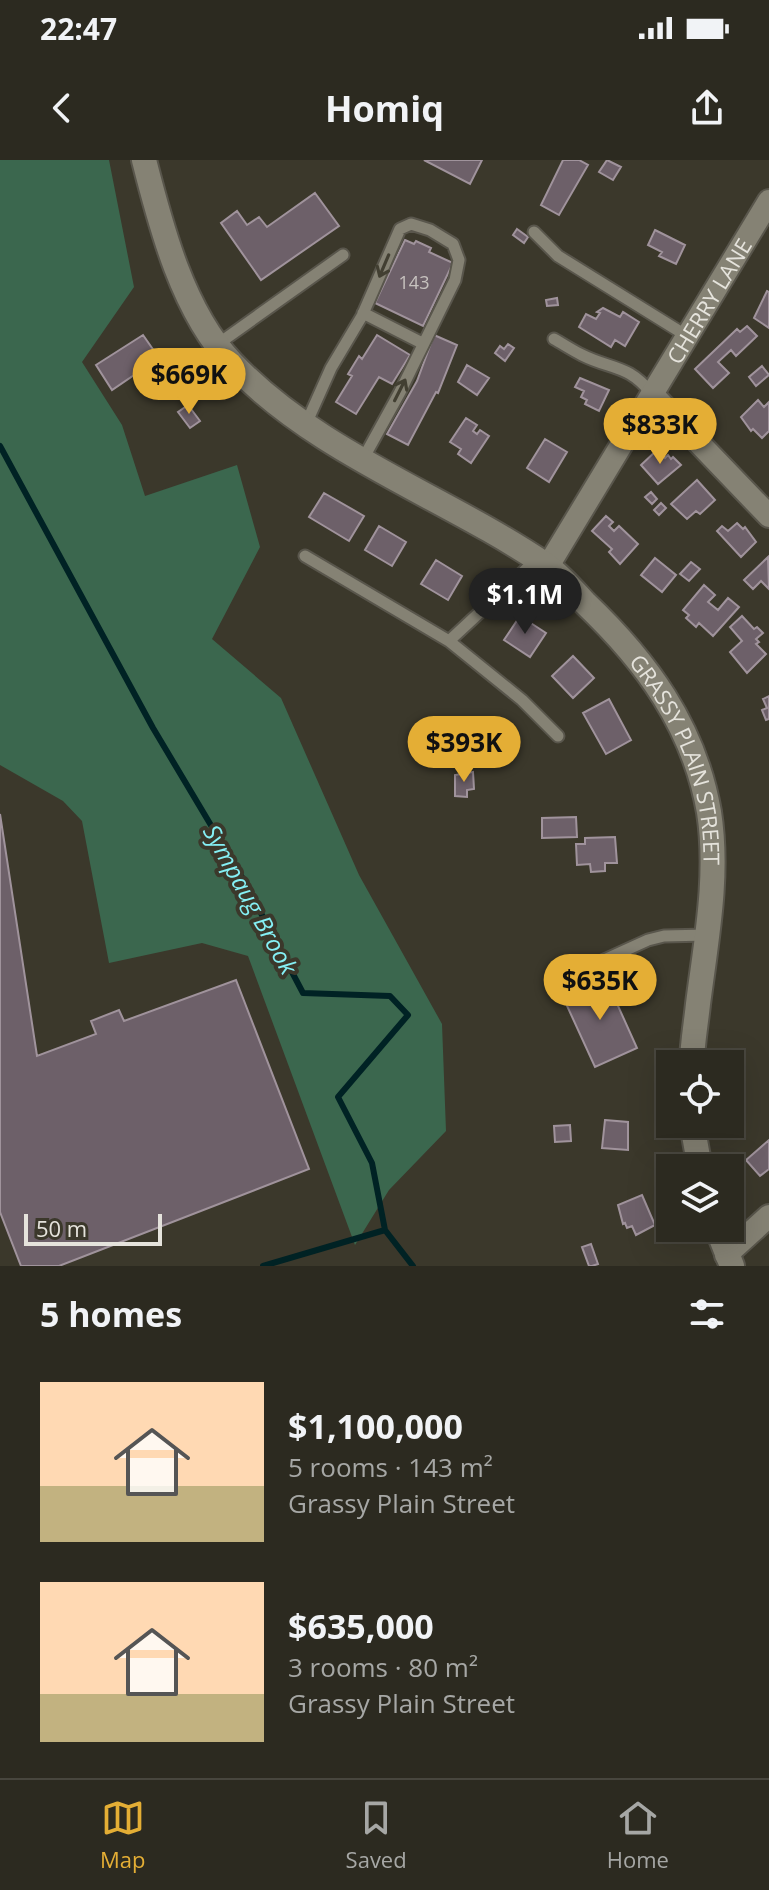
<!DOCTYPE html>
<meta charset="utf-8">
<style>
body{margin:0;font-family:"Open Sans",sans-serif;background:#38362d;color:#f1f3f6;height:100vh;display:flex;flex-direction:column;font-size:30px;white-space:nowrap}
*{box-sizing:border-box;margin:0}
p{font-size:26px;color:#a6a7a5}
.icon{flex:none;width:44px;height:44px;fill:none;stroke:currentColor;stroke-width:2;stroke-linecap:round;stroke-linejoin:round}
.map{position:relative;height:1106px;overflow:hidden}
.side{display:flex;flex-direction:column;background:#2c2a20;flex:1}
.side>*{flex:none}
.controls{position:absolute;left:656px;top:890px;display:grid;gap:16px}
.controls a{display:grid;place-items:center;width:88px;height:88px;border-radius:0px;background:#2c2a20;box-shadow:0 8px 32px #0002,0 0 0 2px #48463e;font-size:40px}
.scale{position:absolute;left:24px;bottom:20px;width:138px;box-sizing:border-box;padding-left:8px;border:4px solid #e5e3dc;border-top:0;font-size:22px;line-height:28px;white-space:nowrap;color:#e5e3dc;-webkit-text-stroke:6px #3b382b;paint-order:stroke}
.price{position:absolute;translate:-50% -68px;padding:0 18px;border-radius:28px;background:#e4ae35;color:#111;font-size:26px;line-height:52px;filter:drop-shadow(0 2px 4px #0008)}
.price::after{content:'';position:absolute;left:50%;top:48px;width:24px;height:18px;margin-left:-12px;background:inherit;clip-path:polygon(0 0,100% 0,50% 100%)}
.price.current{background:#222;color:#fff}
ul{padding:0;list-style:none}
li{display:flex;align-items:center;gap:24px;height:200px;padding:0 40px}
li span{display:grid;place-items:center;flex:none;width:224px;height:160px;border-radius:0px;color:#555}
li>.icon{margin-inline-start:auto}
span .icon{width:96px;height:96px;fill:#fffc;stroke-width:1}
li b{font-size:34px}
h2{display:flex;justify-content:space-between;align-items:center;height:96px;padding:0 40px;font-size:34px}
.status{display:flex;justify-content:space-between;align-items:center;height:56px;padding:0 40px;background:#2c2a20;direction:ltr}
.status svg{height:22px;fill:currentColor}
header{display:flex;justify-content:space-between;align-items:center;height:104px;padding:0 40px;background:#2c2a20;font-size:36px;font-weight:700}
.menu{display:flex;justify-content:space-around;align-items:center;height:112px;border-top:2px solid #48463e;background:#2c2a20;font-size:22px;color:#a6a7a5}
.menu a{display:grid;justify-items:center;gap:4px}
.menu .current{color:#e4ae35}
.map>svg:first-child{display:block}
.green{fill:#3b674e}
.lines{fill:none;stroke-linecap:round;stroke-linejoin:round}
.stream{stroke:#002224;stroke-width:6}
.building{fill:#6d6069;stroke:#a0939c;stroke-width:2}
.lane-casing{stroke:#59564c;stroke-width:15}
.street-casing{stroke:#59564c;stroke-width:26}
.secondary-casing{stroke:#59564c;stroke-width:28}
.lane{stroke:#858274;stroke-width:11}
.street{stroke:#858274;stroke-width:22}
.secondary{stroke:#858274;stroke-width:24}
.oneway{stroke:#423f32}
.labels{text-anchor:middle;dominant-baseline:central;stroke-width:8;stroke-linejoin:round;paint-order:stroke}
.number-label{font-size:18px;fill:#c7c2bf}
.street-label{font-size:22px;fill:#e5e3dc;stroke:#3b382b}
.water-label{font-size:24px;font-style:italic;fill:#85f0f5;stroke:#3b382b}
</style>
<div class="status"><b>22:47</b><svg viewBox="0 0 49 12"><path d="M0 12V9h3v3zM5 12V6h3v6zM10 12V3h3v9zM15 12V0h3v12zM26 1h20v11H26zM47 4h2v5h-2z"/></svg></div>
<header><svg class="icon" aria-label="back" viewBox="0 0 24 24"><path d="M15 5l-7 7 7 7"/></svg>Homiq<svg class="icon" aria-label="share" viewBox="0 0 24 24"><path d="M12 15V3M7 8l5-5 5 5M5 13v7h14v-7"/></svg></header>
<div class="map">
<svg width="769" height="1106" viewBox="0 0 769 1106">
<rect width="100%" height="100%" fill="#3b382b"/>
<!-- green -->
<path class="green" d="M0 0H109L134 127 82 202 122 265 145 336 237 305 260 387 212 479 281 538 359 715 442 864 446 971 389 1030 355 1085 248 796 202 783 109 803 82 661 63 641 0 605Z"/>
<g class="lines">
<!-- stream -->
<path class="stream" d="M0 286 153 568 243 719 303 833 390 836 408 855 338 937 372 1003 385 1070 413 1106
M263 1106 385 1070"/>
</g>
<!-- building -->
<path class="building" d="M424 0H482L470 24Z
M563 0H579L588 5 559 55 541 45Z
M607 0 621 7 613 20 599 12Z
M315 33 339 66 261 120 221 63 237 51 247 65 259 57 267 67Z
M517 69 528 77 524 83 513 75Z
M655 70 685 85 676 104 659 96 662 92 648 85Z
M405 80 414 84 416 81 431 88 429 92 453 103 423 166 375 143Z
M767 131 769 132V168L754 158Z
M557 138 558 145 547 146 546 140Z
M603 148 620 157 623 152 639 162 625 186 615 180 611 187 579 167 586 154 596 159 600 153 597 152Z
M747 166 757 176 736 196 731 190 718 202 729 213 713 228 695 209 737 169 740 172Z
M143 175 159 198 112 230 96 205Z
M377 175 410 195 392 224 379 217 356 254 336 242 352 216 348 214 359 196 362 199Z
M434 175 457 185 438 233 436 232 408 285 387 274 417 221Z
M508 184 514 188 505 201 495 193 500 186 504 189Z
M467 205 489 218 477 235 458 222Z
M762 206 769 215 756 226 749 217Z
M580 218 609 230 599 251 585 244 587 240 581 237 584 231 575 227Z
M758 240 764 247 769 242V271L762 278 753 269 751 271 741 257Z
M188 245 200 261 190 268 178 252Z
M466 258 477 265 473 271 477 274 480 270 489 276 471 303 458 294 461 289 450 282Z
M545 279 567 292 549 322 527 308Z
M657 290 665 298 668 295 671 299 673 297 681 305 658 324 641 305Z
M697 320 715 340 700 354 696 351 687 359 671 344Z
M651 332 657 339 652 344 645 337Z
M324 333 364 356 349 381 309 357Z
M661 343 666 348 659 355 654 350Z
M606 356 613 362 609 366 614 371 619 366 638 384 620 404 609 392 612 389 592 371Z
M737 363 743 369 745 367 756 382 741 397 717 371 722 366 728 371Z
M379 366 406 382 392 406 365 390Z
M768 397 769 429 761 421 753 429 744 420Z
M655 398 676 415 662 432 641 415Z
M436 400 462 416 448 440 421 424Z
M691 402 700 409 689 421 680 414Z
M704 425 715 435 708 442 718 450 728 438 739 447 713 476 699 463 696 467 686 458 689 455 683 450Z
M520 456 546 473 530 497 504 480Z
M742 456 754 469 757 467 763 473 756 479 759 482 756 484 766 494 747 513 730 492 742 481 730 467Z
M573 496 594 518 573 538 552 516Z
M769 536V559L766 560 762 550 767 548 763 539Z
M609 539 631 580 606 594 583 553Z
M473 612 474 629 467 630V637L455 636V615Z
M0 654 37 896 96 874 91 861 119 850 124 861 236 820 309 1009 59 1106H21L0 1052Z
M576 657 577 677 542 678V658Z
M615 677 617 703H605V711L591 712 590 704 577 705 576 684H585V678Z
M605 817 637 888 595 907 563 837Z
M605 960 628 962V990L602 988Z
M570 965 571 981 555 982 554 966Z
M769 980V1009L760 1016 746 1000Z
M642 1035 655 1065 636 1075 632 1066 627 1068 625 1063 623 1064 618 1045Z
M591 1084 598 1104 592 1106H589L582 1087Z"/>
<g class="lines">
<!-- lane casing -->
<g class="lane-casing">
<path id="lane" d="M534 72 558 96 687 176
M363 153 422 183
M554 179C563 184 572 190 582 195 612 210 628 204 652 234
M218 184 343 95
M306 264 331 208 362 156 400 69 411 64 430 70 453 84 459 100 455 120 400 232 363 299
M305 396 449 481
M536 400 449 481 522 540 558 576
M569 816 648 780 664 776 707 775"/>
</g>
<!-- street casing -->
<g class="street-casing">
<g id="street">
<path d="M652 234 769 356"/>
<path id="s1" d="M548 406 769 41"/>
<path d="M726 1095 769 1056"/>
</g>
</g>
<!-- secondary casing -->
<g class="secondary-casing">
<g id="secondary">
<path id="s2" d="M144 0C161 67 183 152 232 203 317 293 444 336 546 405 560 415 573 430 585 443 646 501 694 566 709 652 719 716 706 781 698 844 696 864 692 884 692 904"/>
<path d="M692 964 700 1008"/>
<path d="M717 1068 732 1106"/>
</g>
</g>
<!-- lane -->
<use href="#lane" class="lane"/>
<!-- street -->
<use href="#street" class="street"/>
<!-- secondary -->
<use href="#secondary" class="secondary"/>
</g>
<!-- one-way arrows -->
<defs><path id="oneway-shaft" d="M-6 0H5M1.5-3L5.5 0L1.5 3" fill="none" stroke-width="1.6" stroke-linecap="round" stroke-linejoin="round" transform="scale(2)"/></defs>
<g class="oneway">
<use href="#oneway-shaft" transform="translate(384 106) rotate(113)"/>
<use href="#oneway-shaft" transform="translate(400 230) rotate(-63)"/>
</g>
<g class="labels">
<!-- number labels -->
<g class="number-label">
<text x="414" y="122">143</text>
</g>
<!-- street labels -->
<g class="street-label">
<text stroke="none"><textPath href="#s1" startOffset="310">CHERRY LANE</textPath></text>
<text stroke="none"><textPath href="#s2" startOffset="840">GRASSY PLAIN STREET</textPath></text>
</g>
<!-- water labels -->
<g class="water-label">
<text transform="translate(251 739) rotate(61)">Sympaug Brook</text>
</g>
</g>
</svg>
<div class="controls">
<a><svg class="icon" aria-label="locate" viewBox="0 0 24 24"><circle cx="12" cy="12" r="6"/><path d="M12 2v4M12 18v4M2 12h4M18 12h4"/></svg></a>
<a><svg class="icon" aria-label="layers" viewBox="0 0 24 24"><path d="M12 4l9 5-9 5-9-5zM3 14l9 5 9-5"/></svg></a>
</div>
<div class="scale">50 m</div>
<b class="price" style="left:189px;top:256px">$669K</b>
<b class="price" style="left:660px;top:306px">$833K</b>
<b class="price current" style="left:525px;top:476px">$1.1M</b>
<b class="price" style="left:464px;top:624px">$393K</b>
<b class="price" style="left:600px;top:862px">$635K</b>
</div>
<section class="side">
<h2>5 homes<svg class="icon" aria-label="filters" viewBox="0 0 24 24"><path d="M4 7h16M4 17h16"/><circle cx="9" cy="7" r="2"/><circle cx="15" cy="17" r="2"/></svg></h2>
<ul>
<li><span style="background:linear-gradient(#ffd9b3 65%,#c2b280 0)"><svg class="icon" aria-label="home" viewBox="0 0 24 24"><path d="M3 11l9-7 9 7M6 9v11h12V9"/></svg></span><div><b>$1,100,000</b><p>5 rooms · 143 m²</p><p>Grassy Plain Street</p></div></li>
<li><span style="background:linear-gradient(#ffd9b3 70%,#c2b280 0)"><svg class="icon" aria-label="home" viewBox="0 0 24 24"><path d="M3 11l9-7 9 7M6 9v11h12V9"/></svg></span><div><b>$635,000</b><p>3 rooms · 80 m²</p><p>Grassy Plain Street</p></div></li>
</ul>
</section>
<nav class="menu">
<a class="current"><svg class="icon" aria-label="map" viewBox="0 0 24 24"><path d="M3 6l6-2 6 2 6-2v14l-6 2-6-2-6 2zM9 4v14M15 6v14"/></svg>Map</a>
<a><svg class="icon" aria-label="saved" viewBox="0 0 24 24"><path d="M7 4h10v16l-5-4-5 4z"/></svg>Saved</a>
<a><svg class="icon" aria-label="home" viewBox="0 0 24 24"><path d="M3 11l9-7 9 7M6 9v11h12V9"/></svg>Home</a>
</nav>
